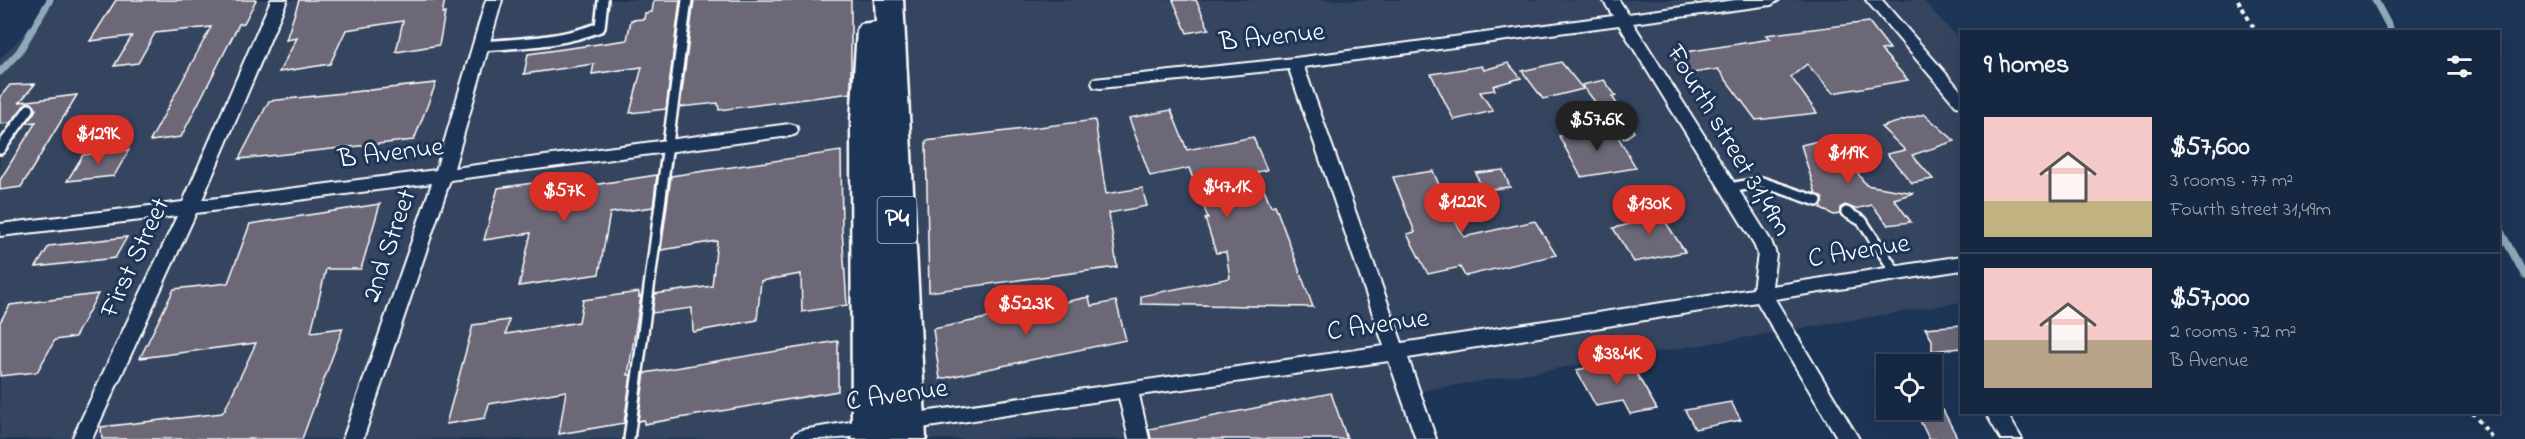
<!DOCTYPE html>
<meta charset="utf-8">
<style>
body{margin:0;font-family:"Indie Flower",sans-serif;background:#23344c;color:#f1f3f6;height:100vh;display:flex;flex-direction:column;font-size:22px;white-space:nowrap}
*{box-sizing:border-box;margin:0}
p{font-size:20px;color:#9ea6b1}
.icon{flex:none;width:33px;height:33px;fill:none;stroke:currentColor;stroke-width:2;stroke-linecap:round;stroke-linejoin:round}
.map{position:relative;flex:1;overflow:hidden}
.drawer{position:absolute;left:1960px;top:30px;width:540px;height:384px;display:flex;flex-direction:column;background:#162841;border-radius:0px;box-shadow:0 6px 24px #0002,0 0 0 2px #35445a}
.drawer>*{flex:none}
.tools{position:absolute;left:1876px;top:354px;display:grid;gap:12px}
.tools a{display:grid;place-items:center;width:66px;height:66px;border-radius:0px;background:#162841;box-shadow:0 6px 24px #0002,0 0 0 2px #35445a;font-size:30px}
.price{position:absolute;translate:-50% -51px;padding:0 14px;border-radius:21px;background:#d93025;color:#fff;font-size:20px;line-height:39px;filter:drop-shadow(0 2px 3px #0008)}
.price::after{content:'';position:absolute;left:50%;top:36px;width:18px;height:14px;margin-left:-9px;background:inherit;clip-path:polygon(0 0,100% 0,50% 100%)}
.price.current{background:#222;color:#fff}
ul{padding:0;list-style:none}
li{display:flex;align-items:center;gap:18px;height:150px;padding:0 24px}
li+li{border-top:2px solid #35445a}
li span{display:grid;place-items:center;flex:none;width:168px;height:120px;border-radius:0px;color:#555}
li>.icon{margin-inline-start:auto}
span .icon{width:72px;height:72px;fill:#fffc;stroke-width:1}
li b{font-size:26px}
h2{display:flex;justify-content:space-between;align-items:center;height:72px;padding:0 24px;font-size:26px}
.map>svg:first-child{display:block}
.built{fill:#354461}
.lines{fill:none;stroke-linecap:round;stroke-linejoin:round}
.stream{stroke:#8ea9b8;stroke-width:7}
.building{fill:#6c6877;stroke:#fff;stroke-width:1.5}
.lane-casing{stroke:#fff;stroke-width:14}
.street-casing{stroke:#fff;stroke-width:4}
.highway-casing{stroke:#fff;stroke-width:5}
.path{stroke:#fff;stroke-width:4;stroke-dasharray:4.5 4.5;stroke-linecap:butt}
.lane{stroke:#1d3557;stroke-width:9}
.street{fill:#1d3557;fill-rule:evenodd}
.highway{fill:#1d3557;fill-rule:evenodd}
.labels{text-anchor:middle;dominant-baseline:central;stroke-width:6;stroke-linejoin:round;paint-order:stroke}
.shield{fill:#1d3557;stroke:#bbc2cd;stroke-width:1.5}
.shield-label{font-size:26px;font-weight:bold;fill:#fff}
.street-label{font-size:27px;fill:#fff;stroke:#1d3557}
</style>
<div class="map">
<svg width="2525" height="439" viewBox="0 0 2525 439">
<rect width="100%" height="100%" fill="#1d3557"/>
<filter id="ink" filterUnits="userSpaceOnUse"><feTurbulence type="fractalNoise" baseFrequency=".0167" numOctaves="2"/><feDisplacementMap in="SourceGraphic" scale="12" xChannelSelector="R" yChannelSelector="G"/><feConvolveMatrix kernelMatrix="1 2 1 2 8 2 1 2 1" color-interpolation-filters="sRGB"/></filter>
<g filter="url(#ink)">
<!-- built -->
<path class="built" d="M56 0H1923L1962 43V302L1420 391 1437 439H0V59Z"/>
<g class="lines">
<!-- stream -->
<path class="stream" d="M2375 0 2392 32
M0 72 19 52 50 0
M2499 228 2525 276"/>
</g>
<!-- building -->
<path class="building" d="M116 0H256L244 23 239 24 181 137 150 141 211 27 155 33 138 63 114 66 132 36 90 41Z
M299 0H445L442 14 445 13 439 45 396 52 403 21 346 30 330 64 279 72 297 38 286 40Z
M654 0H680L666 109 630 113 642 67 592 74 594 64 524 74 528 54 627 40 631 20 644 19 645 13 652 12Z
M694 0H851V93L719 110 718 103 680 107Z
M1173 0H1196L1209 29 1187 33Z
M1869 22 1890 49 1881 50 1908 80 1833 93 1807 64 1791 77 1817 113 1756 120 1718 69 1686 74 1672 54 1771 39 1766 35Z
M1561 62 1583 89 1543 99 1522 71Z
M1508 63 1521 78 1493 86 1495 90 1480 92 1493 111 1454 120 1431 74 1482 66 1484 70Z
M1604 80 1616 96H1612L1634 132 1624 139 1582 85Z
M436 83 414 140 239 159 269 101Z
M35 84 20 102 77 95 21 187 0 190V180L36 122 27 123 36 109 33 104 27 103 10 123 0 124V97L10 85Z
M1171 110 1187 150 1253 137 1267 170 1257 172 1271 206 1275 205 1313 307 1141 304V296L1230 278 1226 252 1216 253 1205 218H1208L1189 168 1150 176 1129 118Z
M1924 114 1955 141 1912 155 1933 179 1912 183 1887 154 1905 150 1881 127Z
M1095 120 1106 194 1142 188 1147 206 1109 213 1117 267 929 292 926 141Z
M1613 128 1636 168 1581 177 1559 136Z
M1826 139 1840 157H1847L1866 185 1914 193 1894 199 1911 222 1888 225 1872 205 1855 209 1845 205 1840 208V214L1834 215 1821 209 1823 199 1816 194 1801 145Z
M129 150 114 176 67 181 83 155Z
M841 151 842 230 847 305 802 312 801 274 761 281 757 320 693 332 692 308 652 313 655 294 712 286 717 241 661 250 671 176Z
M1503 170 1510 187 1482 190 1476 173Z
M1433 171 1452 215 1464 237 1535 221 1556 255 1465 276 1460 267 1428 274 1407 234 1415 232 1393 177Z
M657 175 653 207 610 213 599 274 519 286 531 233 484 240 498 188 562 179 560 190Z
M380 204 361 269H326L311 332 343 328 302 439H102L101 427 222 413 225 409 256 343 140 358 174 289 228 283 250 224Z
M1635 207H1656L1685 252 1634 262 1613 228 1639 222Z
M127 237 115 258 36 267 49 246Z
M639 292V297L641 296 628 375H631L624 423 559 434 566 391 489 404 485 418 446 424 473 325 509 320 506 334 579 322 583 300Z
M98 294 75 337 55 340 37 372 0 376V322L10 305Z
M1089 297 1091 306 1116 301 1126 340 940 379 933 329Z
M1962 325V348L1932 351V340L1925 328Z
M838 341V391L644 424V420L638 421 645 373Z
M1628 359 1657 409 1630 414 1623 401 1596 406 1576 370Z
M1331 393 1347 439H1151L1149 429Z
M1731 402 1741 420 1695 429 1685 410Z
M1915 410H1943L1958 439H1929Z"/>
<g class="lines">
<!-- lane casing -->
<g class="lane-casing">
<path id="lane" d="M481 46C522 43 562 42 600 27L603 0
M0 149 29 109
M1730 188 1762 182 1817 201
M1846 212 1862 221 1896 273
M629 439 687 0"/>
</g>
<!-- street casing -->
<g class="street-casing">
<path id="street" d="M271 0H287L202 200 436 170 486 0H502L454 168 790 124 796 126 798 130 796 134 790 136 450 180 363 439H343L432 183 196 213 92 439H72L177 216 0 236V224L183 202Z
M1603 0H1619L1628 14 1736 0H1779L1771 5 1633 23 1771 241 1776 254 1772 286 1962 256V270L1775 299 1859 439H1838L1757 302 1408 358 1436 439H1416L1389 361 1139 395 1149 439H1129L1119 398 902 431 895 429 892 423 895 417 902 415 1384 346 1289 69 1100 88 1094 87 1092 83 1094 79 1295 58 1613 16ZM1619 25 1753 242 1758 254 1753 289 1402 343 1304 67Z
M1866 0H1882L1962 92V107L1956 106Z
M1985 412H2006L2022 439H2001Z
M874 418 881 420 884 426 881 432C852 439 822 439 792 439L795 433 802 430Z"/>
</g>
<!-- highway casing -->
<g class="highway-casing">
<path id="highway" d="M875 0H903L926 439H852L851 121 857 30 861 24 876 22Z"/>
</g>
<!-- path -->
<path class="path" d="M2238 0 2256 32
M2472 412 2493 439"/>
<!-- lane -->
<use href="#lane" class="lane"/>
<!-- street -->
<use href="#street" class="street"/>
<!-- highway -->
<use href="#highway" class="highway"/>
</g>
</g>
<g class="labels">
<!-- shield labels -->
<rect class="shield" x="877.5" y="197" width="39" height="46" rx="4.5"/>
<g class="shield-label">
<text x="897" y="220">P4</text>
</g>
<!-- street labels -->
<g class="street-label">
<text transform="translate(1272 38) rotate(-6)">B Avenue</text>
<text transform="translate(1728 141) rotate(59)">Fourth street 31,49m</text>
<text transform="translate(391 154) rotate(-7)">B Avenue</text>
<text transform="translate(390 246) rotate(-71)">2nd Street</text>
<text transform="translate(1859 252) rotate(-9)">C Avenue</text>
<text transform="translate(136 258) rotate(-65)">First Street</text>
<text transform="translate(1378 326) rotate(-8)">C Avenue</text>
<text transform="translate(897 396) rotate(-8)">C Avenue</text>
</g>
</g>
</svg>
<div class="tools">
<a><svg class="icon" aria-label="locate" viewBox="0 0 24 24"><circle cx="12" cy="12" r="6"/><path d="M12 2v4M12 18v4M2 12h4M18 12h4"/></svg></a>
</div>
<b class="price current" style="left:1597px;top:152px">$57.6K</b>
<b class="price" style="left:98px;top:166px">$129K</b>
<b class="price" style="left:1848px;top:185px">$119K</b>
<b class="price" style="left:1227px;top:219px">$47.1K</b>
<b class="price" style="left:564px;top:223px">$57K</b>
<b class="price" style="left:1462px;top:234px">$122K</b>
<b class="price" style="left:1649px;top:236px">$130K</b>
<b class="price" style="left:1026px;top:336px">$52.3K</b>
<b class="price" style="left:1617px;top:386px">$38.4K</b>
<section class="drawer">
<h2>9 homes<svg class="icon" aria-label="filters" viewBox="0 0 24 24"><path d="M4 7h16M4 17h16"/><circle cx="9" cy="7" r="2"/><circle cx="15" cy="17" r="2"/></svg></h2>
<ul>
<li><span style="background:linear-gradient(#f6c9c9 70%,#c2b280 0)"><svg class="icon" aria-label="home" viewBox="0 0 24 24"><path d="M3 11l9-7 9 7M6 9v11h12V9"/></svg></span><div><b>$57,600</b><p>3 rooms · 77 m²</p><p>Fourth street 31,49m</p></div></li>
<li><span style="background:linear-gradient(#f6c9c9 60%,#b9a48a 0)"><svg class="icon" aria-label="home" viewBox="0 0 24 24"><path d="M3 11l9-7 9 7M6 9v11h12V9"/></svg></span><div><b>$57,000</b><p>2 rooms · 72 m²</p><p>B Avenue</p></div></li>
</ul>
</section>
</div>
